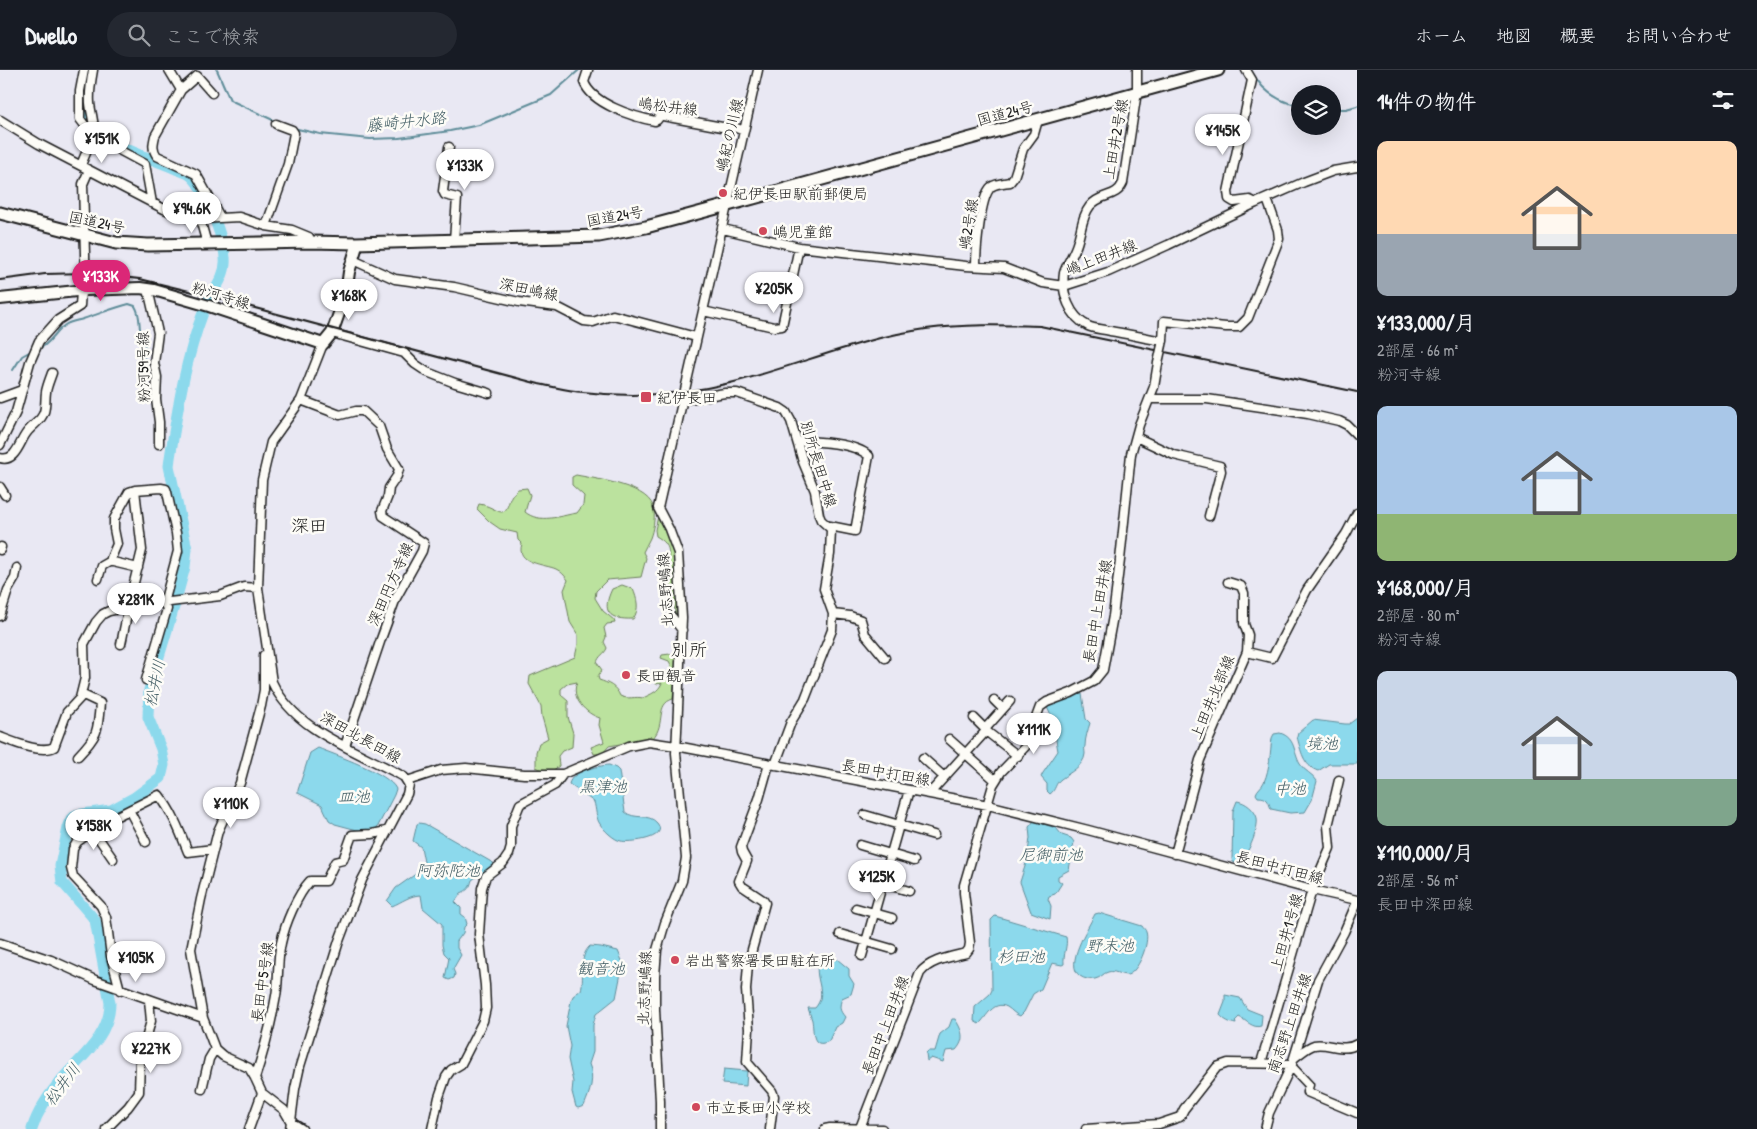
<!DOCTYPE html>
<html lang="ja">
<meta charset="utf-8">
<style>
body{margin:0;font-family:"Patrick Hand","Klee One",sans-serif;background:#242831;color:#f1f3f6;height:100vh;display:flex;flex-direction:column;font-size:19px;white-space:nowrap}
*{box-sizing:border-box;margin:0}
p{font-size:16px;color:#9ea1a6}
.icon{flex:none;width:28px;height:28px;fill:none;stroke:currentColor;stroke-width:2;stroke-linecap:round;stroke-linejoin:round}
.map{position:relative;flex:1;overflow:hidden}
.panel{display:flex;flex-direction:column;background:#171b24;width:400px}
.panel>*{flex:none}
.fabs{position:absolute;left:1291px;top:15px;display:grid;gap:10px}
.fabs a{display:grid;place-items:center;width:50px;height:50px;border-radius:50%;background:#171b24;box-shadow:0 5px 20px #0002;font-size:25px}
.price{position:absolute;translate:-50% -42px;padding:0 11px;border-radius:18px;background:#fff;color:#222;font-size:16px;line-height:32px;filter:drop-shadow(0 1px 2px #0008)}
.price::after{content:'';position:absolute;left:50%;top:30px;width:15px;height:11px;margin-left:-8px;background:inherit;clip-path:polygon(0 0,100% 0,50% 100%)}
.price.on{background:#db2777;color:#fff}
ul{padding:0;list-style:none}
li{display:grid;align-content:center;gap:10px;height:265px;padding:0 20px}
li span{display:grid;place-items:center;height:155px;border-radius:10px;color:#555}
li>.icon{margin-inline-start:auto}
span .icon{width:90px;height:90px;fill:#fffc;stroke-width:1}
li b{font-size:21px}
h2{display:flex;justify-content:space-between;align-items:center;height:60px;padding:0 20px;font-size:21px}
header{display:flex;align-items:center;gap:30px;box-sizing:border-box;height:70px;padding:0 25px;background:#171b24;border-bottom:1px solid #363941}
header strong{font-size:24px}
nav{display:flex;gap:28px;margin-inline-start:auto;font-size:18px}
.search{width:350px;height:45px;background:#242831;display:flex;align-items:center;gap:12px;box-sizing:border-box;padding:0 18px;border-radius:28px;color:#9ea1a6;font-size:19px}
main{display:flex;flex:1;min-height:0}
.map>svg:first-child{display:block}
.green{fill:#bbe29e;stroke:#6c7f5d}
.water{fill:#8cd9ec;stroke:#5f8d99}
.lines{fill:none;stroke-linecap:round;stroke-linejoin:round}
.stream{stroke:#5f8d99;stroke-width:2}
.river{stroke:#8cd9ec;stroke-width:11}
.minor-casing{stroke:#1c1c1c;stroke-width:11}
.major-casing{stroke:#1c1c1c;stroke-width:14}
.highway-casing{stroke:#1c1c1c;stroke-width:15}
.minor{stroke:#fdfcf7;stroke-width:8}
.major{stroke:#fdfcf7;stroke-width:10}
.highway{stroke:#fdfcf7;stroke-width:11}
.rail{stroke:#1c1c1c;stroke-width:2}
.minor-bridge-casing{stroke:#1c1c1c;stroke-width:11;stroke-linecap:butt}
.minor-bridge{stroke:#fdfcf7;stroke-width:8}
.poi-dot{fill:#d1495b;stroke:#fdfcf7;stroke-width:2}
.labels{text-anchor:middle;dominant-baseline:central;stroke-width:5;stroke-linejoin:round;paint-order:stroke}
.street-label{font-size:15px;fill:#1c1c1c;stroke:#fdfcf7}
.poi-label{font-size:15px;fill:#1c1c1c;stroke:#fdfcf7;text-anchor:start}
.water-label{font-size:16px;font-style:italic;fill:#435e65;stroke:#fdfcf7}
.quarter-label{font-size:18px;fill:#1c1c1c;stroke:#fdfcf7}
</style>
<header>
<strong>Dwello</strong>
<div class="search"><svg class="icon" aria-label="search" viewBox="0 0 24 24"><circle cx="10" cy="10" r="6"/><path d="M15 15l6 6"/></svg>ここで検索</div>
<nav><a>ホーム</a><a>地図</a><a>概要</a><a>お問い合わせ</a></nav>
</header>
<main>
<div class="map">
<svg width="1357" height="1059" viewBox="0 0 1357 1059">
<rect width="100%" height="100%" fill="#e9e8f3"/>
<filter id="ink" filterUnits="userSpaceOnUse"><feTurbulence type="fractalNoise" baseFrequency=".02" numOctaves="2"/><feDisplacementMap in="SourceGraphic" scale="10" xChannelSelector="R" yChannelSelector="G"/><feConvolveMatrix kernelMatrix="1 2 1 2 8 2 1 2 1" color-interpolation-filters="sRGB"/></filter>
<g filter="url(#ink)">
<!-- green -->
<path class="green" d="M576 405C596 409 653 416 654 441 655 449 653 460 650 468 648 473 645 477 643 482L646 488 641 507 607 510 596 521 595 528 603 541 614 550 615 553 607 554 604 558 606 567 604 572 607 578C605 584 598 586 597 593L602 600 598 606 599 610C608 613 616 616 620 626 628 630 635 626 643 628 651 624 658 622 662 613L656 614 654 610C658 602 661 606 669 606L671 595 669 591 661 588 662 585 670 584 676 588 673 629C655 634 666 654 653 668L609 676 602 684H594L591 677 604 672 599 655 600 648C586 644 570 628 577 612L567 614 561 619V625L568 631V647L573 663 572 677 562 681 558 686 559 696C551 703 545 701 536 697V682L539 673 548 668 542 647 541 636 529 614 530 606 575 587 578 574V565L570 552 564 520 568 510C565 506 561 501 556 499 545 494 515 494 522 474L518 470 517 463 500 459 490 452 477 439 479 434C487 435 491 438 498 441 508 446 508 430 512 425 513 424 518 419 518 419L527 418 530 425 525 442C540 454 559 446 577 443L583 435 584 426 572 415V407Z
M658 446C679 477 677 507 679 544L676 547 670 512V507L666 502C669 483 673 476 656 466L655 460Z
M622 515 633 519C637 529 640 539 633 549 609 550 601 542 612 519Z"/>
<!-- water -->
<path class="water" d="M1082 624 1086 649 1090 653C1088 660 1085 668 1085 676 1084 678 1085 681 1085 684 1084 696 1069 703 1061 709 1055 713 1056 720 1050 724L1047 721V714L1041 707 1043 703 1058 681 1052 648 1047 637 1074 625Z
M1357 648V694H1329L1318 701C1303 696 1301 680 1297 667L1298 663 1313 650 1345 654H1349Z
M1280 663C1296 668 1293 682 1300 694 1304 701 1313 704 1317 711L1312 730 1305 742 1290 743 1271 739C1268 731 1268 727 1258 727L1256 724C1257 719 1262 717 1264 712 1270 698 1270 683 1272 668L1274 664Z
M318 678C335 685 389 703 396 719L394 725 376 760 361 761 335 754 329 750 322 735 298 723V720L310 683Z
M609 695 616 698 619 701 625 742C634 750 649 743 657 753 670 769 629 773 621 771 614 770 603 759 600 754 596 749 596 738 594 732L569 714C572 701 597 696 609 695Z
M1237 731C1246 732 1255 740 1257 748 1259 759 1247 789 1237 793L1233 792 1232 789 1233 741Z
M1034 751 1056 758 1062 765 1071 768 1074 772 1069 800 1058 806V810L1062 813 1055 824 1049 826 1048 829 1051 836 1050 849 1031 842 1020 812 1027 790 1030 768 1029 757Z
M419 753 425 754 495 794 472 810C470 818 468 820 461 823L455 832 461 838V844L465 847 467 854 464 857 463 863 457 871V878L461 885 453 899 455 904 454 908 449 910 445 908 449 888 444 883 442 875V854L423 838 421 825C410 825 402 832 392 836L387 831 396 818 420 801 424 792 421 777 413 771 417 754Z
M1099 843 1142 856C1143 858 1146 860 1146 862 1150 872 1138 903 1127 905 1120 905 1114 900 1108 902 1103 903 1101 908 1095 909 1090 910 1084 909 1080 906 1064 895 1088 858 1095 844Z
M995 846 1066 867C1068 876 1063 884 1064 894L1062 895 1052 893 1041 919 1033 924 1024 942 1020 946C1014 944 1012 940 1007 937 993 930 987 947 979 954L974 951 975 937 990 924 992 920 991 850Z
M590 876 601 877 618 881 623 893 616 928 596 944 593 955V982L589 994C595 1008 590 1022 584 1036L578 1038 576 1037 572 1022 573 1012 568 989 570 976 566 956 571 931 573 926 581 920C585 906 578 887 590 876Z
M822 888 837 889 849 899V906L854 914 851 924 842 928C839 937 839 940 845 947L842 953 835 957 829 971C811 980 814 961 812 950 811 946 809 942 808 938H815C829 922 812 909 819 889Z
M1225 925 1240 928 1247 939 1262 945 1261 956C1253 959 1246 950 1239 947L1235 951 1236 954C1230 953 1224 950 1220 945L1225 932Z
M952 949H955C962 960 966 969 956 980L946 981 943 992 931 988 927 991 926 983 928 981H935L940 964 949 957Z
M724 999 747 1001 746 1016 722 1014Z"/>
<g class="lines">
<!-- stream -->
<path class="stream" d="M217 0 230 30 275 51
M1251 0C1261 20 1278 32 1300 36
M1332 39H1346L1357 36
M293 58 320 64 370 69 399 68 450 61 479 55 551 25 579 0
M38 279C50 275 54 262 65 255 71 251 77 251 83 249 99 244 113 238 129 234L135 236C140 244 139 251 140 259 141 265 145 269 145 275 147 292 133 298 155 308
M13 300 22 286 31 281"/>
<!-- river -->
<path class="river" d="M32 1059C38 1040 49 1024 62 1009 81 987 110 966 110 933L95 850 62 812 60 796 68 758 71 750 76 745 111 740 135 727 161 708 164 695 161 679 148 647 149 620 174 537 185 497 187 479 169 396 170 388C178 336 185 290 204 240 211 223 227 207 225 188 224 170 204 115 190 105 186 102 180 101 176 99 158 91 97 71 89 54 84 42 86 28 88 16"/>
<!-- minor casing -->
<g class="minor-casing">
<path id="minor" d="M93 0C91 11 89 22 90 33 91 45 96 55 93 66L145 94 152 133
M169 0 181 20 155 66C153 74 152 79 157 86L196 104 220 147
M588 0 584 12C592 34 634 47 655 51L657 50 660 46H663L722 57H734L744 61
M1137 0V22L1123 113C1116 129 1102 122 1090 136 1081 147 1081 166 1075 179 1072 187 1066 195 1064 203 1061 223 1070 247 1088 256 1094 259 1103 259 1110 261 1128 264 1145 268 1163 271L1162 275
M1246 0 1252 10 1228 122 1229 129 1234 132 1250 130 1256 133
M181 20 197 6 212 23
M0 50 39 74 164 139 189 148 200 149 239 147 266 156 292 160 309 167 311 172
M449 77 443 121 445 125 457 128 454 170
M81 95 93 66 80 49V21L84 0
M200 149 207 174
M266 156 288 94 294 63 292 60 276 54
M723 159 799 177 966 196 1004 198 1043 213 1064 216 1108 202 1168 175 1256 133 1304 112 1333 101 1357 97
M353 190 395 209 454 217 519 232 557 237 584 251 593 252 613 245 696 267
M976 196C976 181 980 127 991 117 996 113 1005 113 1010 112L1014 107 1023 79 1034 64 1038 50
M148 219 158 263 154 293 157 307 156 329 159 352V374
M86 220 83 114 89 100
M703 241 774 257 782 256 799 177
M332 263 404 283 415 294 427 302 455 313 489 323
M1163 271 1164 251 1226 257H1239L1248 248 1279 169 1278 160 1267 129
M0 328 22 320
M1150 329H1207L1308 344 1339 351 1347 355 1357 365
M301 330 340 345 356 341H363L379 356 387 379 399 399 397 406 389 418 388 426 382 441 383 446 424 473 422 481 396 528 381 569 345 676
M682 330 725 323H737L780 338 786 342 791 351 803 392 815 421 819 445 821 450 831 459 830 484 824 519 833 544 832 560 805 629 791 652 775 695
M1136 367 1174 385 1220 396 1221 401 1209 446
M797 371C815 371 856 373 869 386L855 461 830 456
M0 375 16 342 30 292 39 271 58 250 80 236 81 221
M0 388C17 393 20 368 29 360 34 354 42 350 44 342 46 335 45 329 46 322 47 316 50 309 52 303
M0 417 5 425
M135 420 129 422 114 449V459L117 474 111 488 113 492 138 498
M0 480 1 477
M98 509 102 496 109 492H113
M1228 512 1241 516 1244 523V554L1248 565 1247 582
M833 544 850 546 861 550 865 564 885 588
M0 546 8 520 15 508 17 498
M672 547 682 560
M121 574 128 540V537L142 480 135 420 161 418 166 419 167 422 176 463 178 481 164 533 167 539 146 610
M264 585V620L261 636 240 713 218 761 201 829 191 879 203 948 215 979 223 986 249 998 255 1008 262 1023 284 1040 291 1052 302 1059
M994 630 1003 639
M974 648 985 659
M986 661 1018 686
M0 667C13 672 41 684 54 677L67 642 80 628 85 608 84 574 96 552 103 544 109 541 128 537 220 526 244 517 258 518
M949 669 995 710
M78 686C98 665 98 662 100 633L81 624
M923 688 944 707
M769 694 759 729 741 777 742 782 747 791 739 811 742 816 763 830 765 833 748 894 746 920 749 959 747 992 772 1021 774 1026 770 1059
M407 711 441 700 466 698 524 704H563L629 676 649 672 676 676 988 735 1088 760 1312 820 1357 830
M930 723 986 661 985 659 1010 631
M129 740 146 772
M865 745 934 765
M93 760 113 789
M860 775 914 791
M1175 784 1200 690 1247 582 1272 588 1307 520 1346 464 1357 443
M857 806 909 821
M856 838 892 848
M840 864 892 879
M0 873 51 890 95 910 203 948
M862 886 909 720
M120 920 111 886 106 847 101 836 73 806 71 798 73 779 77 772 105 752 159 725C173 743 180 762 188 782L213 779
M1294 988C1300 984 1307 977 1314 975 1329 972 1343 983 1357 974
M1261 993 1312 820 1330 778 1328 756 1339 710
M1291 996 1309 1015 1307 1022 1357 1043
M255 1008C264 981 271 954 276 926 279 909 277 890 281 873 285 854 297 825 310 811H326L335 792 343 790 352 765 372 764 387 761
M202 1019 209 989 215 979
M860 1058 920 903C930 890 950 887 966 883L969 879 970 873 964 823V815L993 715 1001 702 1025 677 1040 637 1047 632 1071 623 1094 611 1103 600 1113 546 1120 490 1131 384 1139 355 1154 317 1158 293
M106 1059 128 1037 139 1022 140 990 151 951 149 930
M249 1059 262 1023
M290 1059 295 1019 300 996 339 871 362 810 407 724 409 715 404 707C359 681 295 662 272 612L258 518 262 410 271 372 301 330 323 274
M432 1059 439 1027 446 1007 451 1000 461 994 483 951 486 938 485 915 479 864 482 818 486 806 503 793 509 784 511 777V756L520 734 555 715 563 704
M660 1059V1031L655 940V906L657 880 665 853 682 811 686 788 676 683 682 548 678 483 669 459 658 438 758 0
M825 1059 830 1058 882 1059
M1086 1059 1159 1054 1180 1047 1184 1039 1217 997 1228 993 1292 994
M1265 1059 1269 1043 1292 994 1318 910 1344 862 1357 832"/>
</g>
<!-- major casing -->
<g class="major-casing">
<path id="major" d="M0 229 86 220 140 218 154 220 209 236 323 274 332 263 346 224 349 202 356 179V173"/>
</g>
<!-- highway casing -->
<g class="highway-casing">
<path id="highway" d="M0 143 116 173 148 175 311 172 356 173 599 166 646 157 728 135 1218 0"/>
</g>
<!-- minor -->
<use href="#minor" class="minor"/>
<!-- major -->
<use href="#major" class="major"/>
<!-- highway -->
<use href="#highway" class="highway"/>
<!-- rail -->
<path class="rail" d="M0 210 45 204 86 203 140 209 214 227 539 314C554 317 569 321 583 322 632 328 682 325 730 313 795 297 859 268 926 259 964 254 1002 255 1040 256L1357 322"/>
<!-- minor-bridge casing -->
<g class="minor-bridge-casing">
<path id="minor-bridge" d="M1158 293 1162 275"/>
</g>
<!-- minor-bridge -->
<use href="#minor-bridge" class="minor-bridge"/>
</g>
</g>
<!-- markers -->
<g class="poi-dot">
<circle cx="723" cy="123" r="5"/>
<circle cx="763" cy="161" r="5"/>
<rect x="640" y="321" width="12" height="12" rx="2.5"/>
<circle cx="626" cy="605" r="5"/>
<circle cx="675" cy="890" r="5"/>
<circle cx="696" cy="1037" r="5"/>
</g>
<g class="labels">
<!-- street labels -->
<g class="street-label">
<text transform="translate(668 36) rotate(7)">嶋松井線</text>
<text transform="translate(1005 43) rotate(-15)">国道24号</text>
<text transform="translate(729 65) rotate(-77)">嶋紀の川線</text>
<text transform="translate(1115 69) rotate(-80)">上田井2号線</text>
<text transform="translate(615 146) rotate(-10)">国道24号</text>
<text transform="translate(97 152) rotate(12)">国道24号</text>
<text transform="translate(968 154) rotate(-80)">嶋2号線</text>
<text transform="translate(1101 187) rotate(-21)">嶋上田井線</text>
<text transform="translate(529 219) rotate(12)">深田嶋線</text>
<text transform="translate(221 225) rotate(17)">粉河寺線</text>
<text transform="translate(143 297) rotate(-91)">粉河59号線</text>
<text transform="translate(819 394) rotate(73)">別所長田中線</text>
<text transform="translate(390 514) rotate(-66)">深田円方寺線</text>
<text transform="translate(665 520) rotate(-94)">北志野嶋線</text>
<text transform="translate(1097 541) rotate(-80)">長田中上田井線</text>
<text transform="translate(1212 627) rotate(-67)">上田井北部線</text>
<text transform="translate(361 667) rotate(29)">深田北長田線</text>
<text transform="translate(886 702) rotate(10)">長田中打田線</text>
<text transform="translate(1280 797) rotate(15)">長田中打田線</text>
<text transform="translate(1286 862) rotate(-74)">上田井1号線</text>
<text transform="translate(262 912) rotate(-82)">長田中5号線</text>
<text transform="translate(644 918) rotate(-88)">北志野嶋線</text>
<text transform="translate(1289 953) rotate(-71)">南志野上田井線</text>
<text transform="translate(885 955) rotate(-69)">長田中上田井線</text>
</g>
<!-- poi labels -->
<g class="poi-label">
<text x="733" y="123">紀伊長田駅前郵便局</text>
<text x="773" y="161">嶋児童館</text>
<text x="657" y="327">紀伊長田</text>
<text x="636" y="605">長田観音</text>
<text x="685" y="890">岩出警察署長田駐在所</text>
<text x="706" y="1037">市立長田小学校</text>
</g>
<!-- water labels -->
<g class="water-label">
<text transform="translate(406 51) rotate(-6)">藤崎井水路</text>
<text transform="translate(154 613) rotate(-78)">松井川</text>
<text x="1322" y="673">境池</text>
<text x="603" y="716">黒津池</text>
<text x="1290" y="718">中池</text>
<text x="354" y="726">皿池</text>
<text x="1051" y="784">尼御前池</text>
<text x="448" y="800">阿弥陀池</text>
<text x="1110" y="875">野末池</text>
<text x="1021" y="886">杉田池</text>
<text x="601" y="898">観音池</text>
<text transform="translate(62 1014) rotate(-53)">松井川</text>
</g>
<!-- quarter labels -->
<g class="quarter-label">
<text x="309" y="455">深田</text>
<text x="689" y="579">別所</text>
</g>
</g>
</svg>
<div class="fabs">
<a><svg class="icon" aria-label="layers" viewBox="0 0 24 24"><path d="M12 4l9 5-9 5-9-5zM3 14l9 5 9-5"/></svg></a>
</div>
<b class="price" style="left:1223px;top:86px">¥145K</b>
<b class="price" style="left:102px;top:94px">¥151K</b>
<b class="price" style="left:465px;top:121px">¥133K</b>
<b class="price" style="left:192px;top:164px">¥94.6K</b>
<b class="price on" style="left:101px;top:232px">¥133K</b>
<b class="price" style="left:774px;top:244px">¥205K</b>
<b class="price" style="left:349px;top:251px">¥168K</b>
<b class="price" style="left:136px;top:555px">¥281K</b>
<b class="price" style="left:1034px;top:685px">¥111K</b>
<b class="price" style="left:231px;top:759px">¥110K</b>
<b class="price" style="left:94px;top:781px">¥158K</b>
<b class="price" style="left:877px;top:832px">¥125K</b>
<b class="price" style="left:136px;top:913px">¥105K</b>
<b class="price" style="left:151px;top:1004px">¥227K</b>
</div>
<section class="panel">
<h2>14件の物件<svg class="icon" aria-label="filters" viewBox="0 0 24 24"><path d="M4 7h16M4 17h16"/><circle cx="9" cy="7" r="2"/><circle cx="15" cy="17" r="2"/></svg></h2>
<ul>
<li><span style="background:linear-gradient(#ffd9b3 60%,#9aa5b1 0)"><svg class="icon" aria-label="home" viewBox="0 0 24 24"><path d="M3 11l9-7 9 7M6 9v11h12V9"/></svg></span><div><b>¥133,000/月</b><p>2部屋 · 66 m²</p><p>粉河寺線</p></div></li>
<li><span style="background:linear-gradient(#a9c7e8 70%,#8fb573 0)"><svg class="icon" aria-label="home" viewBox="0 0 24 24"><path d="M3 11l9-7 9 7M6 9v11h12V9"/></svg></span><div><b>¥168,000/月</b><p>2部屋 · 80 m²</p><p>粉河寺線</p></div></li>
<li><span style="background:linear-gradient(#c9d6e8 70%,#7fa58c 0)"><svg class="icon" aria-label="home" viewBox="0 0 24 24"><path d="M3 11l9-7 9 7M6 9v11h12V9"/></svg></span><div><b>¥110,000/月</b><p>2部屋 · 56 m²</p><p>長田中深田線</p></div></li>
</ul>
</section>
</main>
